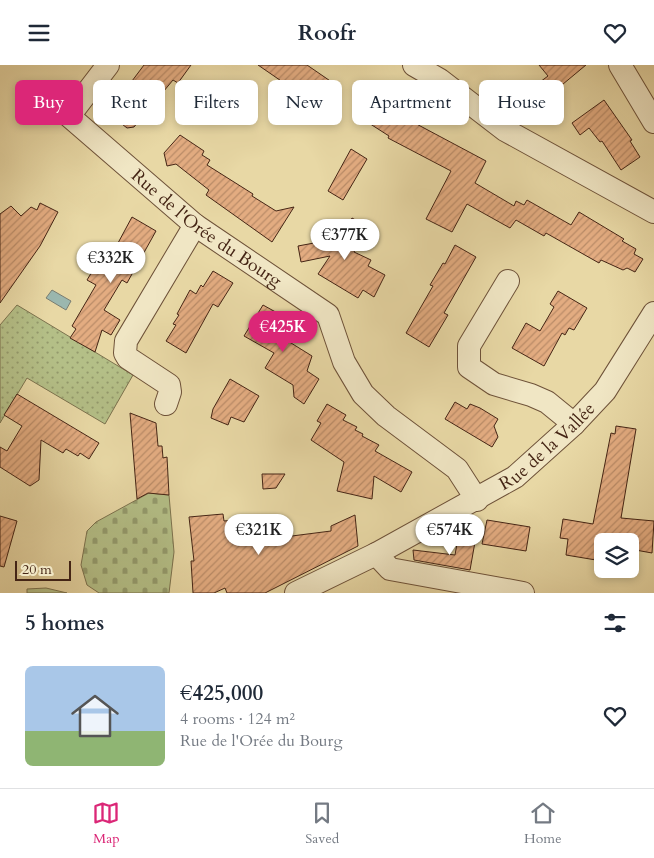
<!DOCTYPE html>
<meta charset="utf-8">
<style>
body{margin:0;font-family:Cardo,serif;background:#f2f2f3;color:#1f2937;height:100vh;display:flex;flex-direction:column;font-size:19px;white-space:nowrap}
*{box-sizing:border-box;margin:0}
p{font-size:16px;color:#747a83}
.icon{flex:none;width:28px;height:28px;fill:none;stroke:currentColor;stroke-width:2;stroke-linecap:round;stroke-linejoin:round}
.map{position:relative;height:528px;overflow:hidden}
.sheet{display:flex;flex-direction:column;background:#fff;flex:1}
.sheet>*{flex:none}
.banner{position:absolute;left:15px;top:15px;width:625px;height:45px;display:flex;gap:10px}
.tools{position:absolute;left:594px;top:468px;display:grid;gap:10px}
.tools a{display:grid;place-items:center;width:45px;height:45px;border-radius:8px;background:#fff;box-shadow:0 2px 8px #0003;font-size:25px}
.scale{position:absolute;left:15px;bottom:12px;width:56px;box-sizing:border-box;padding-left:5px;border:2px solid #452515;border-top:0;font-size:14px;line-height:18px;white-space:nowrap;color:#452515;-webkit-text-stroke:4px #f0e6c4;paint-order:stroke}
.price{position:absolute;translate:-50% -42px;padding:0 11px;border-radius:18px;background:#fff;color:#222;font-size:16px;line-height:32px;filter:drop-shadow(0 1px 2px #0008)}
.price::after{content:'';position:absolute;left:50%;top:30px;width:15px;height:11px;margin-left:-8px;background:inherit;clip-path:polygon(0 0,100% 0,50% 100%)}
.price.on{background:#db2777;color:#fff}
ul{padding:0;list-style:none}
li{display:flex;align-items:center;gap:15px;height:125px;padding:0 25px}
li span{display:grid;place-items:center;flex:none;width:140px;height:100px;border-radius:8px;color:#555}
li>.icon{margin-inline-start:auto}
span .icon{width:60px;height:60px;fill:#fffc;stroke-width:1}
li b{font-size:21px}
h2{display:flex;justify-content:space-between;align-items:center;height:60px;padding:0 25px;font-size:21px}
.tag{padding:0 18px;border-radius:8px;background:#fff;box-shadow:0 2px 8px #0003;font-size:18px;line-height:45px}
.tag.on{background:#db2777;color:#fff}
header{display:flex;justify-content:space-between;align-items:center;height:65px;padding:0 25px;background:#fff;font-size:22px;font-weight:700}
.tab-bar{display:flex;justify-content:space-around;align-items:center;height:70px;border-top:1px solid #e0e1e3;background:#fff;font-size:14px;color:#747a83}
.tab-bar a{display:grid;justify-items:center;gap:2px}
.tab-bar .on{color:#db2777}
.map>svg:first-child{display:block}
.grass{fill:#b4bf87;stroke:#7c724e}
.cemetery{fill:url(#cemetery-stones);stroke:#7c724e}
.garden{fill:url(#garden-dots);stroke:#7c724e}
.water{fill:url(#water-ripples);stroke:#797d72}
.building{fill:url(#building-hatch);stroke:#452515}
.lines{fill:none;stroke-linecap:round;stroke-linejoin:round}
.minor-casing{stroke:#6e5239;stroke-width:24}
.minor{stroke:#f0e6c4;stroke-width:22}
.labels{text-anchor:middle;dominant-baseline:central;stroke-width:5;stroke-linejoin:round;paint-order:stroke}
.street-label{font-size:18px;fill:#452515;stroke:#f0e6c4}
</style>
<header><svg class="icon" aria-label="menu" viewBox="0 0 24 24"><path d="M4 6h16M4 12h16M4 18h16"/></svg>Roofr<svg class="icon" aria-label="heart" viewBox="0 0 24 24"><path d="M12 20l-8-8c-3-5 5-10 8-4 3-6 11-1 8 4z"/></svg></header>
<div class="map">
<svg width="654" height="528" viewBox="0 0 654 528">
<defs>
<pattern id="cemetery-stones" width="16" height="16" patternUnits="userSpaceOnUse" patternTransform="scale(1.25)"><rect width="16" height="16" fill="#b4bf87"/><path d="M2 7V4a2 2 0 0 1 4 0v3zM10 15v-3a2 2 0 0 1 4 0v3z" fill="#949b6d"/></pattern>
<pattern id="garden-dots" width="8" height="8" patternUnits="userSpaceOnUse" patternTransform="scale(1.25)"><rect width="8" height="8" fill="#b4bf87"/><path d="M2 2h.1M6 6h.1" fill="none" stroke="#949b6d" stroke-width="1.8" stroke-linecap="round"/></pattern>
<pattern id="water-ripples" width="26" height="14" patternUnits="userSpaceOnUse" patternTransform="scale(1.25)"><rect width="26" height="14" fill="#9bb8b0"/><path d="M2 4q2-2 4 0t4 0M15 11q2-2 4 0t4 0" fill="none" stroke="#80958e"/></pattern>
<pattern id="building-hatch" width="6" height="6" patternUnits="userSpaceOnUse" patternTransform="scale(1.25)"><rect width="6" height="6" fill="#e3ac81"/><path d="M-1 1l2-2M0 6l6-6M5 7l2-2" fill="none" stroke="#ba8c68"/></pattern>
</defs>
<rect width="100%" height="100%" fill="#e8d8a5"/>
<filter id="stains"><feTurbulence type="fractalNoise" baseFrequency=".004" numOctaves="4"/><feColorMatrix values="0 0 0 0 .2 0 0 0 0 .09 0 0 0 0 .02 0 0 0 .5 -.17"/></filter>
<radialGradient id="worn" r=".72"><stop offset=".6" stop-color="#630" stop-opacity="0"/><stop offset="1" stop-color="#630" stop-opacity=".3"/></radialGradient>
<!-- grass -->
<path class="grass" d="M46 523 67 528H27V524Z"/>
<!-- cemetery -->
<path class="cemetery" d="M149 428 169 430 174 487 169 528H99L87 520 81 500 87 466 96 457Z"/>
<!-- garden -->
<path class="garden" d="M17 240 133 310 105 359 27 313 0 358V260Z"/>
<!-- water -->
<path class="water" d="M52 225 71 236 66 245 46 233Z"/>
<!-- building -->
<path class="building" d="M144 0H191L178 18 173 15 134 62 127 63 108 48Z
M258 0H307L339 22 321 48 301 34 303 31Z
M539 0H586L551 29 540 17 548 11Z
M604 35 632 75 630 76 640 92 621 105 602 76 600 77 589 63 580 70 572 58Z
M368 40 397 57 399 53 408 57 409 55 486 96 475 118 514 141 516 136 524 140 527 135 571 160 579 147 624 174 622 176 636 184 634 189 643 194 635 207 627 203 623 205 601 195 599 198 546 168 544 171 516 155 510 163 467 139 452 167 426 154 451 106 388 73 389 71 361 53Z
M180 70 204 86 202 90 210 95 207 100 253 129 252 131 276 146 294 142 272 177 206 130 209 125 181 103 176 99 167 101 164 88Z
M351 84 367 94 343 135 328 126Z
M40 138 58 147 40 181 0 238V149L11 141 21 151 31 142 37 145Z
M132 152 156 166 127 218 122 215 104 245 120 255 111 270 102 265 95 287 70 273 76 264 72 261 96 220 87 215 104 187 111 191Z
M352 153 368 162 354 187 371 195 368 201 385 210 374 232 363 225 358 233 318 209 330 191 301 197 298 181 314 178 318 172 327 179 333 170 340 175Z
M455 180 476 192 444 248 448 250 429 282 406 268 433 221 430 220 443 198 445 199Z
M213 206 233 218 218 242 213 239 186 288 166 276 176 260 173 259 179 250 177 249 190 225 196 229 201 220 203 222Z
M558 226 587 243 574 265 569 263 565 270 562 268 544 301 512 283 526 258 540 266 554 242 550 239Z
M263 240 281 250 279 253 291 260 283 273 312 291 307 306 319 314 304 339 294 332 293 320 265 303 274 288 244 271Z
M230 314 259 331 244 357 231 352 228 360 211 353 213 344Z
M17 329 99 378 89 394 80 388 78 391 66 384 63 388 41 375 39 415 30 421 0 402V382L7 386 22 361 4 350Z
M455 337 467 344 470 339 480 343 498 354 494 361 498 372 492 382 445 354Z
M327 339 346 350 343 355 357 362 355 365 363 369 362 371 379 380 375 386 412 407 401 427 374 411 372 434 337 426 344 397 311 375 321 358 317 356Z
M130 348 156 358 158 381H162L163 393 167 392 169 430 148 428 137 434Z
M616 361 636 364 621 453 654 456 652 488 630 484V476H602V496L566 490 568 474 560 473 563 454 593 459 611 368 615 369Z
M262 409H285L276 423 263 424Z
M223 449 224 456 235 455 237 478 331 466V461L355 450 358 481 265 528H227L225 523 214 528H193L191 496H194L189 452Z
M0 451 17 456 4 502 0 501Z
M487 455 530 462 526 486 482 479Z
M458 473 475 477 470 505 414 495 413 485 455 490Z"/>
<g class="lines">
<!-- minor casing -->
<g class="minor-casing">
<g id="minor">
<path id="s1" d="M108 0 69 51 195 160 328 250 344 297 363 329 386 351 457 404 477 435"/>
<path d="M414 0 440 15 505 65 654 147"/>
<path d="M620 0 654 57"/>
<path d="M508 216 469 281V302L494 319 531 330 547 337 574 359"/>
<path d="M166 339 170 327 169 320 128 293 125 288 126 276 195 160"/>
<path d="M376 489 390 504 523 528"/>
<path id="s2" d="M296 528 376 489 515 412 574 359 605 326 654 248"/>
</g>
</g>
<!-- minor -->
<use href="#minor" class="minor"/>
</g>
<g class="labels">
<!-- street labels -->
<g class="street-label">
<text stroke="none"><textPath href="#s1" startOffset="242">Rue de l'Orée du Bourg</textPath></text>
<text stroke="none"><textPath href="#s2" startOffset="292">Rue de la Vallée</textPath></text>
</g>
</g>
<rect width="100%" height="100%" filter="url(#stains)"/>
<rect width="100%" height="100%" fill="url(#worn)"/>
</svg>
<div class="tools">
<a><svg class="icon" aria-label="layers" viewBox="0 0 24 24"><path d="M12 4l9 5-9 5-9-5zM3 14l9 5 9-5"/></svg></a>
</div>
<div class="scale">20 m</div>
<b class="price" style="left:345px;top:196px">€377K</b>
<b class="price" style="left:111px;top:219px">€332K</b>
<b class="price on" style="left:283px;top:288px">€425K</b>
<b class="price" style="left:259px;top:491px">€321K</b>
<b class="price" style="left:450px;top:491px">€574K</b>
<div class="banner">
<a class="tag on">Buy</a>
<a class="tag">Rent</a>
<a class="tag">Filters</a>
<a class="tag">New</a>
<a class="tag">Apartment</a>
<a class="tag">House</a>
</div>
</div>
<section class="sheet">
<h2>5 homes<svg class="icon" aria-label="filters" viewBox="0 0 24 24"><path d="M4 7h16M4 17h16"/><circle cx="9" cy="7" r="2"/><circle cx="15" cy="17" r="2"/></svg></h2>
<ul>
<li><span style="background:linear-gradient(#a9c7e8 65%,#8fb573 0)"><svg class="icon" aria-label="home" viewBox="0 0 24 24"><path d="M3 11l9-7 9 7M6 9v11h12V9"/></svg></span><div><b>€425,000</b><p>4 rooms · 124 m²</p><p>Rue de l'Orée du Bourg</p></div><svg class="icon" aria-label="heart" viewBox="0 0 24 24"><path d="M12 20l-8-8c-3-5 5-10 8-4 3-6 11-1 8 4z"/></svg></li>
</ul>
</section>
<nav class="tab-bar">
<a class="on"><svg class="icon" aria-label="map" viewBox="0 0 24 24"><path d="M3 6l6-2 6 2 6-2v14l-6 2-6-2-6 2zM9 4v14M15 6v14"/></svg>Map</a>
<a><svg class="icon" aria-label="saved" viewBox="0 0 24 24"><path d="M7 4h10v16l-5-4-5 4z"/></svg>Saved</a>
<a><svg class="icon" aria-label="home" viewBox="0 0 24 24"><path d="M3 11l9-7 9 7M6 9v11h12V9"/></svg>Home</a>
</nav>
